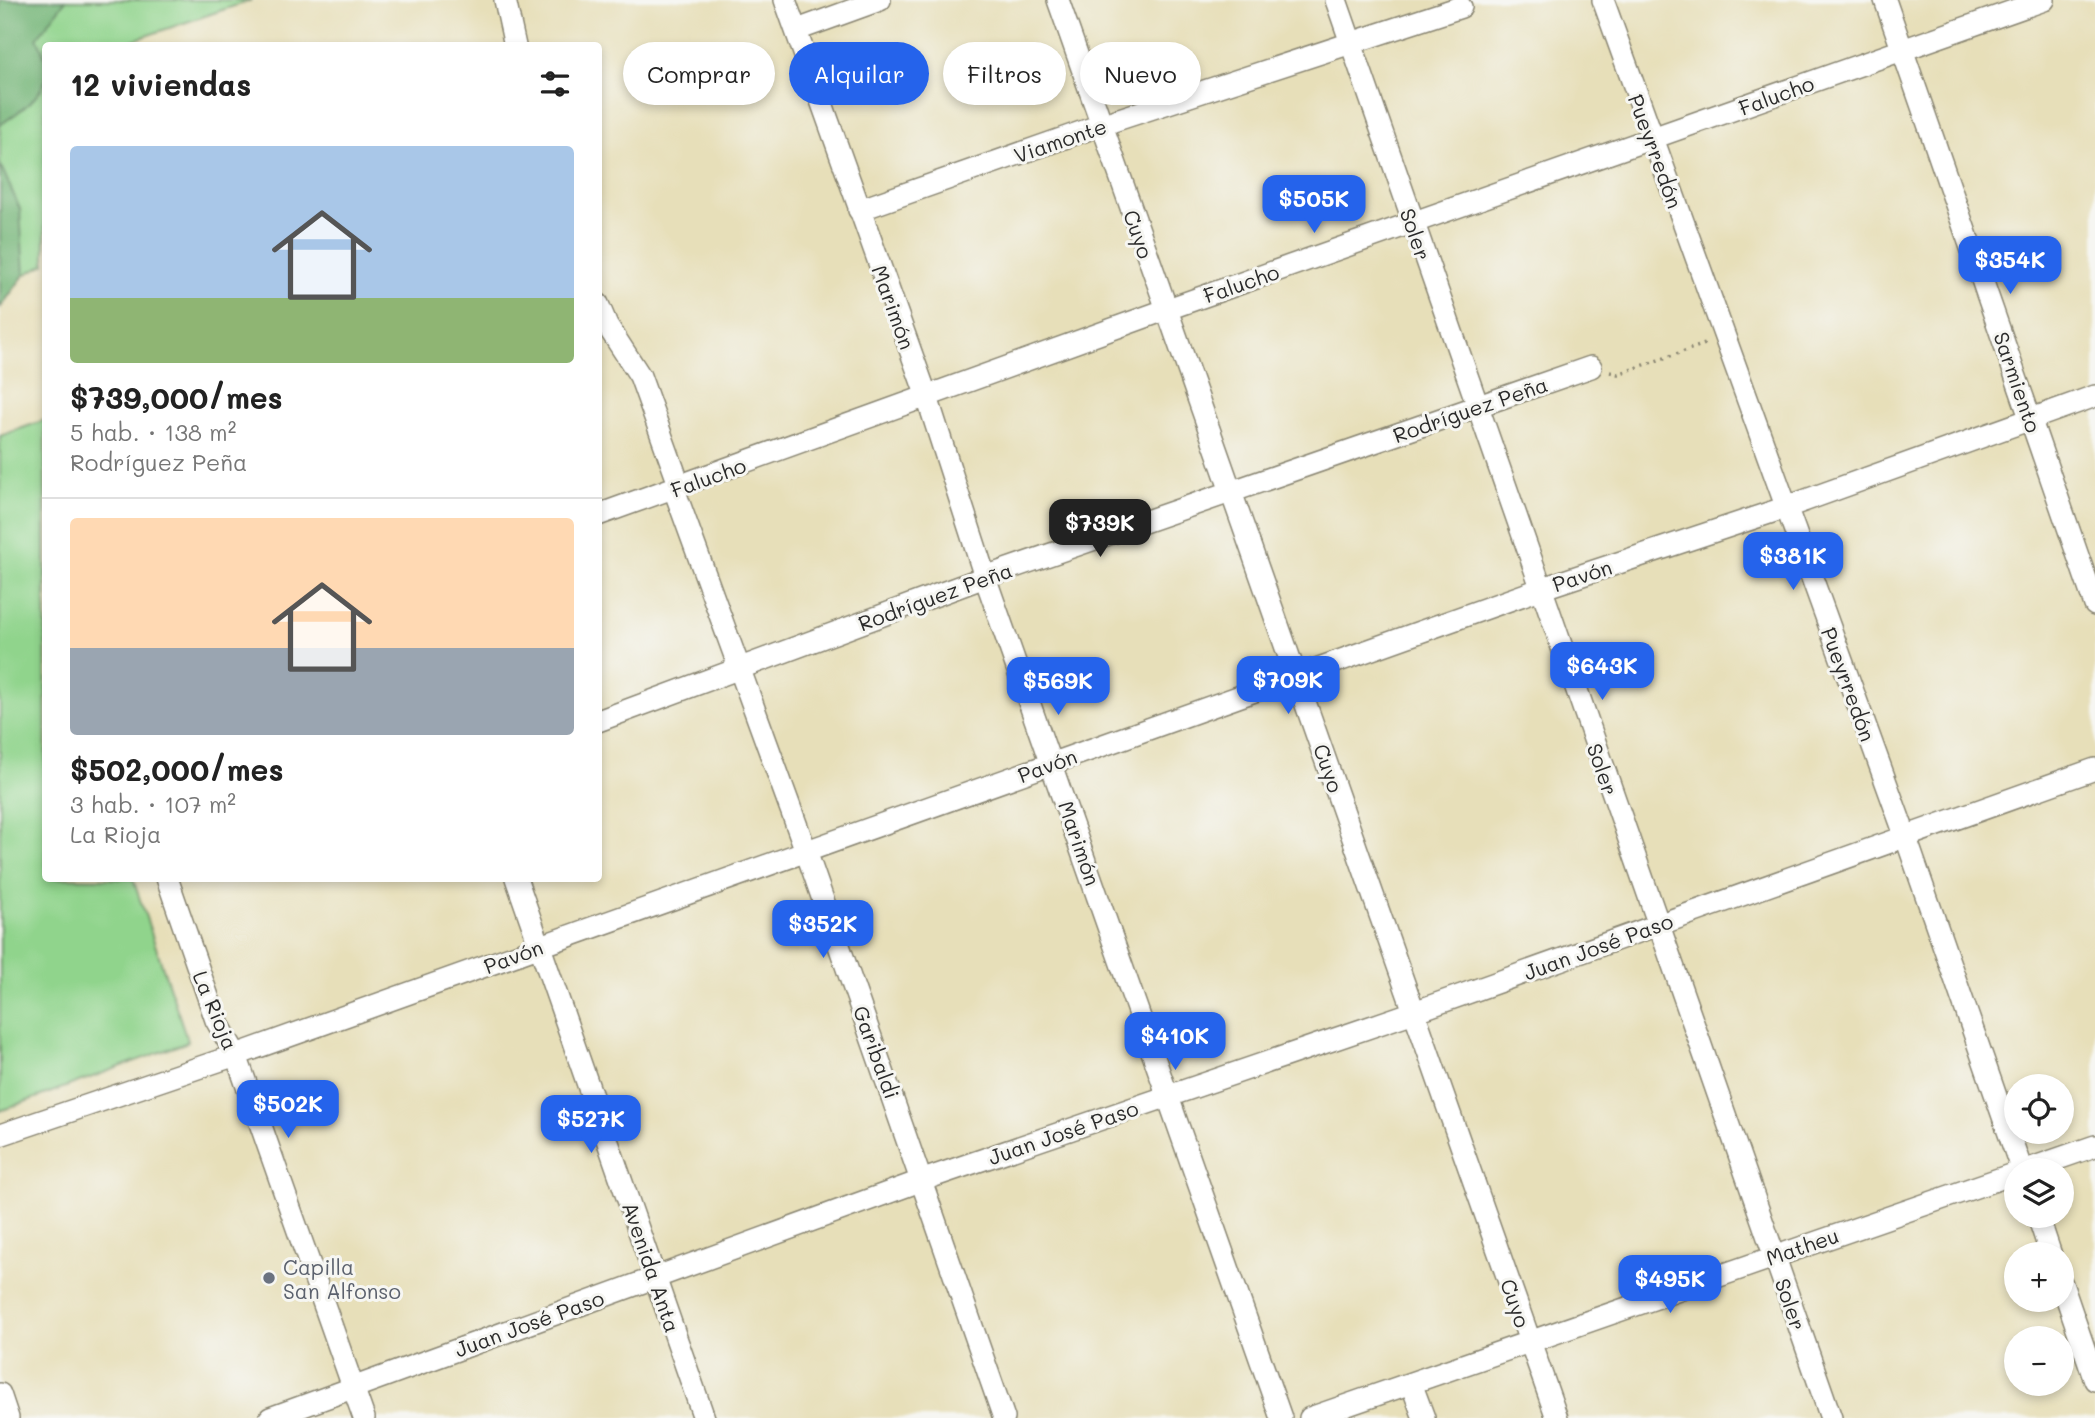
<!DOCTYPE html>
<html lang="es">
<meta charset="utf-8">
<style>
body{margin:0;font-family:Mali,sans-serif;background:#f2f2f2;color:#222;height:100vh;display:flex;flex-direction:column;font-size:26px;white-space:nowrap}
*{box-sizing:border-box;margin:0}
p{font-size:23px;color:#767676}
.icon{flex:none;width:38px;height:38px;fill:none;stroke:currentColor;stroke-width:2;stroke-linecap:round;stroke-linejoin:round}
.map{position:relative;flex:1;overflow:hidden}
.panel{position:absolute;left:42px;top:42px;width:560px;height:840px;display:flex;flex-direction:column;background:#fff;border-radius:7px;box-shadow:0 4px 10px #0003}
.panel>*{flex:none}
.top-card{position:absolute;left:623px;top:42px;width:665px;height:63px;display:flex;gap:14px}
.tools{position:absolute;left:2004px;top:1074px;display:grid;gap:14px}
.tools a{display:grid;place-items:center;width:70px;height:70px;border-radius:50%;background:#fff;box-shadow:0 4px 10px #0003;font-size:35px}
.price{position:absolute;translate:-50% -60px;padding:0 16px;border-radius:14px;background:#2563eb;color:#fff;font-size:23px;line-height:46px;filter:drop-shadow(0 2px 4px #0008)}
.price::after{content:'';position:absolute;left:50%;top:42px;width:21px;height:16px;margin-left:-10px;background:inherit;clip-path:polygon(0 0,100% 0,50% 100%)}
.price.current{background:#222;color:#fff}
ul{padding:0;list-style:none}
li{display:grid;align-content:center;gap:14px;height:371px;padding:0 28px}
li+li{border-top:2px solid #e0e0e0}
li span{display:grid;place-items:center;height:217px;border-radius:7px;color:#555}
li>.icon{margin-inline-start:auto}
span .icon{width:126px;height:126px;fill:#fffc;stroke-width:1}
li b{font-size:30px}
h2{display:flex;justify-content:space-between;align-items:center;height:84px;padding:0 28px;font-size:30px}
.pill{padding:0 24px;border-radius:32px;background:#fff;box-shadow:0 4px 10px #0003;font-size:24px;line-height:63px}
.pill.current{background:#2563eb;color:#fff}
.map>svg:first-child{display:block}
.green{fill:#90d48c;stroke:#5e805c;stroke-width:2}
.forest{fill:#74b678;stroke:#507052;stroke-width:2}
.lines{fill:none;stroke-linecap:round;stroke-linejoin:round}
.minor-casing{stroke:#898572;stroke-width:24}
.path{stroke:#898572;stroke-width:3.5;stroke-dasharray:2 5;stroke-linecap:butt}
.minor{stroke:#fff;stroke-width:21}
.worship-dot{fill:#6b7280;stroke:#f6f6f2;stroke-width:2.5}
.labels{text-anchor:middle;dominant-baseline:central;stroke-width:6;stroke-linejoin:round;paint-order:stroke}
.street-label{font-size:21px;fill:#2b2b2b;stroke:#f6f6f2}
.worship-label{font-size:21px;fill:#5b616d;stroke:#f6f6f2;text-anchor:start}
</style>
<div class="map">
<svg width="2095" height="1418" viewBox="0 0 2095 1418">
<rect width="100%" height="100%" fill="#f6f6f2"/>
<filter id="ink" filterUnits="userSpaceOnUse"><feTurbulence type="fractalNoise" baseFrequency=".0143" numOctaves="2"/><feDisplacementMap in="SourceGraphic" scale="14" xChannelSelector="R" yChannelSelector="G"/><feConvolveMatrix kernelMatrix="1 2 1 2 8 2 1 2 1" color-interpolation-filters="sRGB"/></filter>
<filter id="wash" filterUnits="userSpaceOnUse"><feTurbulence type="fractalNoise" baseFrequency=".00686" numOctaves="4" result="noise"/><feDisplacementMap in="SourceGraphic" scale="28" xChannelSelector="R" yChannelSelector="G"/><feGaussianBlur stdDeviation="1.57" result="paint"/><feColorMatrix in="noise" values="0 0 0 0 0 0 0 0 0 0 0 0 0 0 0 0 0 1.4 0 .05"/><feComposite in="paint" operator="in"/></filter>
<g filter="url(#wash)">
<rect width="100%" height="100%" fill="#e7dfb9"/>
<!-- green -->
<path class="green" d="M0 0H252L119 45 46 46 45 264 24 275 0 308Z
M45 420 46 878 133 879 188 1042 0 1111V436Z"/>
<!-- forest -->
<path class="forest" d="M0 0H66L37 38C61 84 35 101 0 125Z
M0 164 20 209 24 275 0 308Z"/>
</g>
<g filter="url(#ink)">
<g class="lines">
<!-- minor casing -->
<g class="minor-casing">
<path id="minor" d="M505 0 515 46
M785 0 927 397 985 577 1281 1418
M1058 0 1557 1418
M1336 0 1831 1418
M1603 0 1905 835 2022 1171
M1885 0 2095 605
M797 30 880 0
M859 210 1101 125 1461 7
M598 304 607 325 640 376 680 487
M674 489 806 851 1004 1418
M598 515 1165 310 2044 0
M598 721 985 577 1591 367
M167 878 216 1020 236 1055 364 1418
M516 878 704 1418
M0 1135 236 1055 1540 589 1784 508 2095 396
M2023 1171 2095 1146
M2038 1216 2051 1255
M2062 1284 2095 1380
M1411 1383 1424 1418
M0 1394 8 1418
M270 1418 923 1180 1414 1012 2095 769
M1310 1418 2016 1173"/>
</g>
<!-- path -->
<path class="path" d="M1610 372 1618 374 1708 343"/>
<!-- minor -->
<use href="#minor" class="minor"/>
</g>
</g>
<!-- markers -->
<circle class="worship-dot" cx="269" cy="1278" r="7"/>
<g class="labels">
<!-- street labels -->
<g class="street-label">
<text transform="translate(1776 95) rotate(-20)">Falucho</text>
<text transform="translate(1060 140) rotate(-19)">Viamonte</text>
<text transform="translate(1656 151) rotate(70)">Pueyrredón</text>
<text transform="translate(1139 234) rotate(71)">Cuyo</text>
<text transform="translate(1416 234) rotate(71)">Soler</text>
<text transform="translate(1241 283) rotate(-19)">Falucho</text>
<text transform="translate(894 307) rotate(70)">Marimón</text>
<text transform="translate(2018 382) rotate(71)">Sarmiento</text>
<text transform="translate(1470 409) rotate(-19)">Rodríguez Peña</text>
<text transform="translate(708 477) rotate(-20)">Falucho</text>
<text transform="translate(1582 575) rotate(-18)">Pavón</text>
<text transform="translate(935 596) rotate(-20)">Rodríguez Peña</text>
<text transform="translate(1849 684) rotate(70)">Pueyrredón</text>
<text transform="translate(1047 765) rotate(-20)">Pavón</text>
<text transform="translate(1329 768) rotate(71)">Cuyo</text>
<text transform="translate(1603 769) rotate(71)">Soler</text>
<text transform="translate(1080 843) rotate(71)">Marimón</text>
<text transform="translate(1598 946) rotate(-20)">Juan José Paso</text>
<text transform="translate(513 956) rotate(-20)">Pavón</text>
<text transform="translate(216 1010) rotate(67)">La Rioja</text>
<text transform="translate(877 1052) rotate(70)">Garibaldi</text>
<text transform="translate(1063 1132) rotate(-19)">Juan José Paso</text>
<text transform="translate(1802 1246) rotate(-19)">Matheu</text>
<text transform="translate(652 1267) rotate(71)">Avenida Anta</text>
<text transform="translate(1516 1303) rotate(71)">Cuyo</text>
<text transform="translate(1791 1304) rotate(71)">Soler</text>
<text transform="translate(529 1323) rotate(-20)">Juan José Paso</text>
</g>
<!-- worship labels -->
<g class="worship-label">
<text x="283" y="1266">Capilla<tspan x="283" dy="24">San Alfonso</tspan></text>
</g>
</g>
</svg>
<div class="tools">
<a><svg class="icon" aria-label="locate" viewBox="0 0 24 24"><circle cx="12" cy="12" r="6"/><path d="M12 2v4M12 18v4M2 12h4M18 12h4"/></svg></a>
<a><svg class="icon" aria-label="layers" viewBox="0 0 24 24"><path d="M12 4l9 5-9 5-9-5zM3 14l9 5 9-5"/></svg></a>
<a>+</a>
<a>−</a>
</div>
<b class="price" style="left:1314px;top:235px">$505K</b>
<b class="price" style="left:2010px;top:296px">$354K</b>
<b class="price current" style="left:1100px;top:559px">$739K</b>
<b class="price" style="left:1793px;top:592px">$381K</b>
<b class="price" style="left:1602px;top:702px">$643K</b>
<b class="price" style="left:1288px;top:716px">$709K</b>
<b class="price" style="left:1058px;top:717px">$569K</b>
<b class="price" style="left:823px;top:960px">$352K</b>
<b class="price" style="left:1175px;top:1072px">$410K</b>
<b class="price" style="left:288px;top:1140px">$502K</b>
<b class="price" style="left:591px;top:1155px">$527K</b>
<b class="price" style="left:1670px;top:1315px">$495K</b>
<div class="top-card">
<a class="pill">Comprar</a>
<a class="pill current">Alquilar</a>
<a class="pill">Filtros</a>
<a class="pill">Nuevo</a>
</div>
<section class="panel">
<h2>12 viviendas<svg class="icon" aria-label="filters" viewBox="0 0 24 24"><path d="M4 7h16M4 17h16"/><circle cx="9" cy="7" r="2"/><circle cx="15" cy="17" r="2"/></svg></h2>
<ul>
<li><span style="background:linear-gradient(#a9c7e8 70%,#8fb573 0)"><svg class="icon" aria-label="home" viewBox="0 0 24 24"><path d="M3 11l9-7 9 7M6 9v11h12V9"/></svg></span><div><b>$739,000/mes</b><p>5 hab. · 138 m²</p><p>Rodríguez Peña</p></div></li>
<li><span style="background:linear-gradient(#ffd9b3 60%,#9aa5b1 0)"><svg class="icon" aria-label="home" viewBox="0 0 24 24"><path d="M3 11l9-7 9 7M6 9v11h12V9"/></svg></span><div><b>$502,000/mes</b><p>3 hab. · 107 m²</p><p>La Rioja</p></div></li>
</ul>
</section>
</div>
